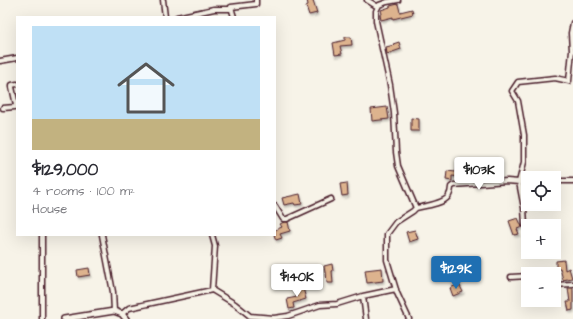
<!DOCTYPE html>
<meta charset="utf-8">
<style>
body{margin:0;font-family:"Architects Daughter",sans-serif;background:#f7f7f7;color:#2b2b33;height:100vh;display:flex;flex-direction:column;font-size:15px;white-space:nowrap}
*{box-sizing:border-box;margin:0}
p{font-size:13px;color:#7c7c81}
.icon{flex:none;width:22px;height:22px;fill:none;stroke:currentColor;stroke-width:2;stroke-linecap:round;stroke-linejoin:round}
.map{position:relative;flex:1;overflow:hidden}
.details{position:absolute;left:16px;top:16px;width:260px;height:220px;display:flex;flex-direction:column;background:#fff;border-radius:0px;box-shadow:0 4px 16px #0002}
.details>*{flex:none}
.fabs{position:absolute;left:521px;top:171px;display:grid;gap:8px}
.fabs a{display:grid;place-items:center;width:40px;height:40px;border-radius:0px;background:#fff;box-shadow:0 4px 16px #0002;font-size:20px}
.price{position:absolute;translate:-50% -34px;padding:0 9px;border-radius:4px;background:#fff;color:#222;font-size:13px;line-height:26px;filter:drop-shadow(0 1px 2px #0008)}
.price::after{content:'';position:absolute;left:50%;top:24px;width:12px;height:9px;margin-left:-6px;background:inherit;clip-path:polygon(0 0,100% 0,50% 100%)}
.price.on{background:#1f6fb2;color:#fff}
ul{padding:0;list-style:none}
li{display:grid;align-content:center;gap:8px;height:212px;padding:0 16px}
li span{display:grid;place-items:center;height:124px;border-radius:0px;color:#555}
li>.icon{margin-inline-start:auto}
span .icon{width:72px;height:72px;fill:#fffc;stroke-width:1}
li b{font-size:17px}
.map>svg:first-child{display:block}
.building{fill:#ddb38e;stroke:#4a1f2b;filter:url(#shadow)}
.lines{fill:none;stroke-linecap:round;stroke-linejoin:round}
.minor-casing{stroke:#4a1f2b;stroke-width:7}
.tertiary-casing{stroke:#4a1f2b;stroke-width:8}
.minor{stroke:#f7f3e8;stroke-width:4}
.tertiary{stroke:#f7f3e8;stroke-width:5}
</style>
<div class="map">
<svg width="573" height="319" viewBox="0 0 573 319">
<defs>
<filter id="shadow"><feDropShadow dx="1" dy="2" stdDeviation="1" flood-color="#0004"/></filter>
</defs>
<rect width="100%" height="100%" fill="#f7f3e8"/>
<filter id="ink" filterUnits="userSpaceOnUse"><feTurbulence type="fractalNoise" baseFrequency=".025" numOctaves="2"/><feDisplacementMap in="SourceGraphic" scale="8" xChannelSelector="R" yChannelSelector="G"/><feConvolveMatrix kernelMatrix="1 2 1 2 8 2 1 2 1" color-interpolation-filters="sRGB"/></filter>
<g filter="url(#ink)">
<!-- building -->
<path class="building" d="M307 0H313L317 13 309 15 306 6 308 5Z
M398 4 400 12 412 9 413 14 393 19V17L381 20 380 15 382 14 381 10 390 7V6Z
M345 37H351L352 45 340 46 342 54 335 55 333 43 345 40Z
M399 42 401 49 387 54 386 47 394 45 393 44Z
M387 107 389 119 372 121 371 109Z
M411 118 419 119V131H411Z
M458 159 464 160 461 177 452 176V181L446 180 447 171 456 172Z
M347 183 348 195 342 196 340 184Z
M300 194 302 204 295 205 294 203 284 205 282 198Z
M518 218 522 227 517 229 519 234 514 235 509 221Z
M284 222H288L290 231 280 234 282 238 276 240 274 235H275V230L282 227 280 224Z
M415 230 418 239 409 242 406 232Z
M564 260 565 270 569 268 572 278 563 280 560 268H556V261Z
M332 264 333 271H332L333 283H327L326 272 325 273 324 266Z
M89 268 90 275 78 277 77 270Z
M382 268 383 281 367 283 365 270Z
M459 284 463 292 453 296 450 288Z
M303 288 306 299 293 303 294 308 289 309 287 299 297 297 295 291Z
M568 288H573V310L569 311 567 302H570Z"/>
<g class="lines">
<!-- minor casing -->
<g class="minor-casing">
<path id="minor" d="M163 0 165 17
M367 0 378 7
M398 0 387 2 379 5 376 11V21L390 85 394 113 396 152 398 166 416 208 413 211 396 222 387 234V260L397 293 409 319
M177 17 214 9H232
M234 17 231 7 256 4V0
M0 61 17 58
M3 108 15 107 16 105 12 87V85L17 84
M554 181H573
M528 182H519L524 162V135L518 101 512 91 518 82 555 78 569 81 572 51 571 33 573 23
M275 206 283 219H287L331 199
M416 208C425 206 442 204 448 197 450 194 451 191 451 187L454 185 507 181 519 182 524 208 525 225
M42 235V319
M102 235 113 292 114 311
M511 277 528 276
M554 285 573 284
M212 290 235 304 250 316 274 318 288 316 320 305 337 304 363 296 396 289
M363 296 366 319
M122 314 129 308 212 290 215 246 212 235"/>
</g>
<!-- tertiary casing -->
<g class="tertiary-casing">
<path id="tertiary" d="M64 319 114 311 122 314 126 319"/>
</g>
<!-- minor -->
<use href="#minor" class="minor"/>
<!-- tertiary -->
<use href="#tertiary" class="tertiary"/>
</g>
</g>
</svg>
<div class="fabs">
<a><svg class="icon" aria-label="locate" viewBox="0 0 24 24"><circle cx="12" cy="12" r="6"/><path d="M12 2v4M12 18v4M2 12h4M18 12h4"/></svg></a>
<a>+</a>
<a>−</a>
</div>
<b class="price" style="left:479px;top:191px">$103K</b>
<b class="price on" style="left:456px;top:290px">$129K</b>
<b class="price" style="left:297px;top:298px">$140K</b>
<section class="details">
<ul>
<li><span style="background:linear-gradient(#bfe0f5 75%,#c2b280 0)"><svg class="icon" aria-label="home" viewBox="0 0 24 24"><path d="M3 11l9-7 9 7M6 9v11h12V9"/></svg></span><div><b>$129,000</b><p>4 rooms · 100 m²</p><p>House</p></div></li>
</ul>
</section>
</div>
